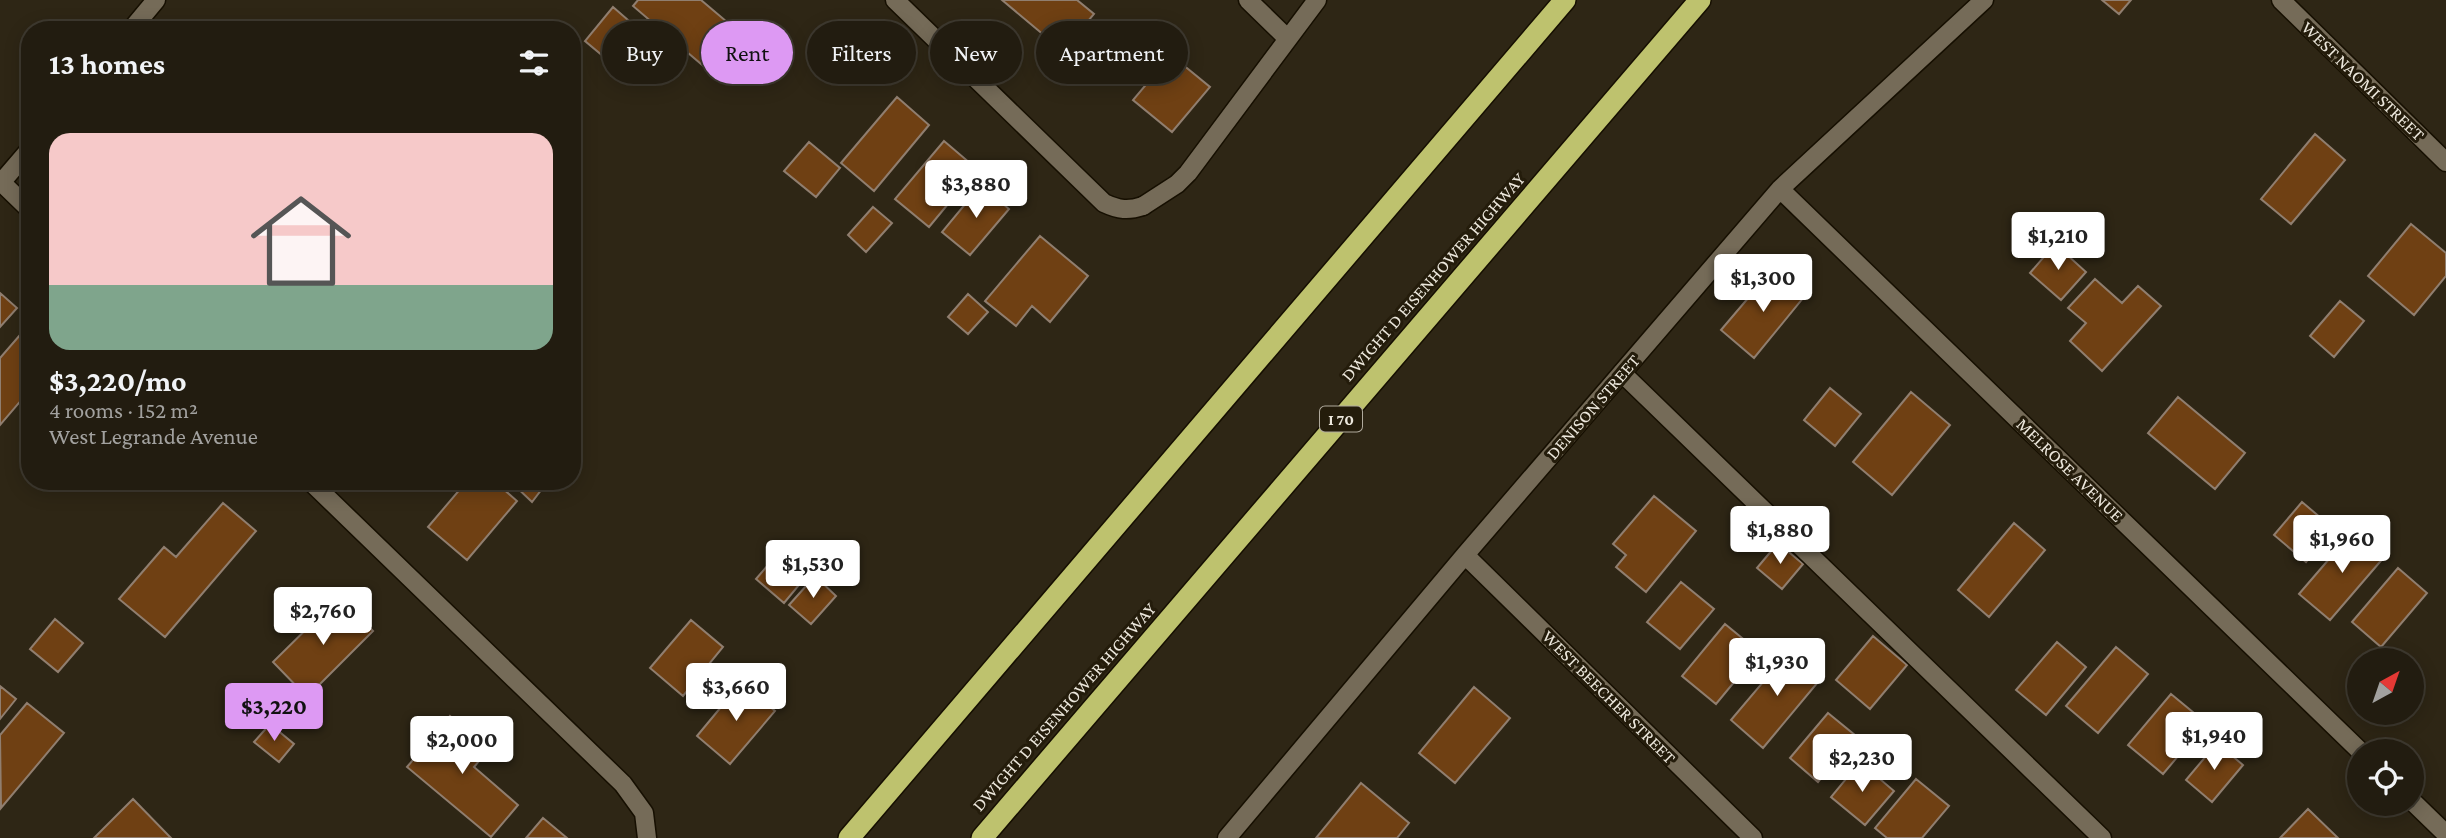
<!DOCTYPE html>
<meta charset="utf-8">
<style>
body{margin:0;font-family:"Crimson Pro",serif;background:#2e291e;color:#f1f3f6;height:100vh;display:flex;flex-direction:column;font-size:26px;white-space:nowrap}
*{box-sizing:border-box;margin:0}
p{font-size:23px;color:#a2a19f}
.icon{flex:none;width:38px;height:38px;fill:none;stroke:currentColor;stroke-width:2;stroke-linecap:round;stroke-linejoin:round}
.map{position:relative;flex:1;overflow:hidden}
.sheet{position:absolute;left:21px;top:21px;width:560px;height:469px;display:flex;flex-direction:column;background:#221c10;border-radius:28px;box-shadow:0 4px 18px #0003,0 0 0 2px #3f3a30}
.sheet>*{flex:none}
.hud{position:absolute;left:602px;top:21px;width:665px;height:63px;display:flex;gap:14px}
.needle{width:46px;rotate:40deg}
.buttons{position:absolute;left:2347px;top:648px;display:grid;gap:14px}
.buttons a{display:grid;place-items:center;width:77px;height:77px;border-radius:50%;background:#221c10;box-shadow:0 4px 18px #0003,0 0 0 2px #3f3a30;font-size:35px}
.price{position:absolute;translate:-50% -60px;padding:0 16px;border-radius:7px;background:#fff;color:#222;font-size:23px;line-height:46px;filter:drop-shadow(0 2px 4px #0008)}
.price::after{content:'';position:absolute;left:50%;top:42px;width:21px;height:16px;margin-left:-10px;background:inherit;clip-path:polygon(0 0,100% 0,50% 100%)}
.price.active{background:#dd99f3;color:#111}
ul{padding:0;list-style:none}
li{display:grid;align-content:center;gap:14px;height:371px;padding:0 28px}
li span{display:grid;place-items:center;height:217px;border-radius:21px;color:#555}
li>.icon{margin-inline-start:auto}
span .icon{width:126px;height:126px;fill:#fffc;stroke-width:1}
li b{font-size:30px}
h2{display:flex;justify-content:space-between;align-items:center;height:84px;padding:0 28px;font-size:30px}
.chip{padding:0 24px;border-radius:32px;background:#221c10;box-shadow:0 4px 18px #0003,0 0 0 2px #3f3a30;font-size:24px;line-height:63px}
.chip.active{background:#dd99f3;color:#111}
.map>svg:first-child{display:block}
.building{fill:#6f4013;stroke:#907e6f;stroke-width:2}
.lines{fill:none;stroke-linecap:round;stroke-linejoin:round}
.lane-casing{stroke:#160f01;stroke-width:21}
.street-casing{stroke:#160f01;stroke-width:21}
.highway-casing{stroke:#160f01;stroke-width:24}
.lane{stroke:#756b58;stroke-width:18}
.street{stroke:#756b58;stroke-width:18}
.highway{stroke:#bec26e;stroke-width:21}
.labels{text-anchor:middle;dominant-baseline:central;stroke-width:6;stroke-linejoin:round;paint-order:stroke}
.shield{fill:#241c0b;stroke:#b0aa9d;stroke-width:2}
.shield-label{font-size:16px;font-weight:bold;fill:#ece7dc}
.street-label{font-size:18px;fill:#ece7dc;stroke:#241c0b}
</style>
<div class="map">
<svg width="2446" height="838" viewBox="0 0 2446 838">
<rect width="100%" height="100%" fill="#2e2615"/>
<!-- building -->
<path class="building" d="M638 0H701L746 38 714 75 633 6Z
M1002 0H1077L1094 14 1063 51Z
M2102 0H2131L2119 14Z
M613 7 643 33 615 66 585 41Z
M1143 31 1165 49 1138 81 1117 63Z
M1171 55 1210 87 1172 132 1133 100Z
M897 97 929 125 874 191 841 163Z
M2315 134 2345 160 2291 224 2261 199Z
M944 141 977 169 929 227 895 199Z
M809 142 840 168 816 197 784 171Z
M981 185 1009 209 970 255 942 232Z
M873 207 892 223 866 252 848 235Z
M2411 224 2446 253V276L2414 315 2368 276Z
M1040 236 1088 276 1050 322 1032 306 1016 326 985 301Z
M2055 244 2086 272 2061 300 2030 273Z
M1772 270 1804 297 1754 358 1721 330Z
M2095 279 2122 303 2138 286 2161 306 2102 371 2070 341 2086 323 2068 308Z
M0 293 17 308 0 327Z
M968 294 988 312 968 334 948 317Z
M2340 301 2364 321 2334 357 2310 336Z
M20 335 30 344V390L0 425V358Z
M1830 388 1861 414 1835 446 1804 420Z
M1911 392 1950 425 1892 495 1853 462Z
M2178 397 2245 453 2215 489 2148 433Z
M467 481H494L517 501 467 560 428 527Z
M510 481H548L532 502Z
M1654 496 1696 531 1646 592 1616 567 1626 555 1613 544Z
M2302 502 2334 529 2306 562 2274 535Z
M223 503 256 531 165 637 119 599 164 547 176 557Z
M2014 523 2045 550 1989 617 1958 590Z
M2354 530 2385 556 2330 620 2299 594Z
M1778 543 1803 564 1782 589 1757 568Z
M781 550 809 573 784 603 756 579Z
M2398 568 2427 593 2381 647 2352 622Z
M815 576 836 596 811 624 789 605Z
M1681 582 1714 609 1680 649 1647 622Z
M339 597 373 631 307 697 273 662Z
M55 619 83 643 58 672 30 649Z
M691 620 723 647 683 696 650 668Z
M1725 624 1759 652 1716 704 1682 676Z
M1873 636 1907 665 1870 709 1836 680Z
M2057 642 2086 667 2046 715 2016 690Z
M2116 647 2148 674 2098 733 2066 706Z
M1791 649 1823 676 1763 748 1731 720Z
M741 683 775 711 730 764 697 736Z
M0 686 16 699 0 719Z
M1474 687 1510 718 1455 783 1419 753Z
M2171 694 2206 723 2163 774 2128 745Z
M27 703 64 733 1 808 0 735Z
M1828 713 1856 736 1818 782 1790 758Z
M450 716 489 749 474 767 518 805 491 837 407 767Z
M270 724 294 744 279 762 254 742Z
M2217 743 2243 765 2212 802 2186 780Z
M1860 762 1894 791 1865 825 1831 797Z
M1916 779 1949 806 1922 838H1887L1875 828Z
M1361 783 1409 823 1397 838H1316Z
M133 799 171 838H94Z
M2308 809 2338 838H2280Z
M543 818 567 838H526Z"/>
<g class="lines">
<!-- lane casing -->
<g class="lane-casing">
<path id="lane" d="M1248 0 1288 39
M1143 206 1177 184 1188 173 1317 0
M1622 373 2102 838"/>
</g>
<!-- street casing -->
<g class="street-casing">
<path id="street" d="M895 0 1104 203C1119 210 1128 211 1143 206
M2281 0 2446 162
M131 30 156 0
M0 181 30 210
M0 184 30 149
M1780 189 2360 751
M310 481 623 784 644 813 647 838
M1465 555 1753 838
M2412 801 2446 834
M1227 838 1465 555 1780 189 1984 0"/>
</g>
<!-- highway casing -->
<g class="highway-casing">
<path id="highway" d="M849 838 1565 0
M982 838 1700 0"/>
</g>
<!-- lane -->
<use href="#lane" class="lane"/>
<!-- street -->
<use href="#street" class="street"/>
<!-- highway -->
<use href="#highway" class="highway"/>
</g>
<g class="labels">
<!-- shield labels -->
<rect class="shield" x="1320" y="406.5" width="42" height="25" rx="5"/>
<g class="shield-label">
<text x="1341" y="419">I 70</text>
</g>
<!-- street labels -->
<g class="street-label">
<text transform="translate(2363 81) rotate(44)">WEST NAOMI STREET</text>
<text transform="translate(1433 277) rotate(-49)">DWIGHT D EISENHOWER HIGHWAY</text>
<text transform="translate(1593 407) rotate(-49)">DENISON STREET</text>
<text transform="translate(2070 470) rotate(44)">MELROSE AVENUE</text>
<text transform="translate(1609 697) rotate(45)">WEST BEECHER STREET</text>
<text transform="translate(1064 707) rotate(-49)">DWIGHT D EISENHOWER HIGHWAY</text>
</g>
</g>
</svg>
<div class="buttons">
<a><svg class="needle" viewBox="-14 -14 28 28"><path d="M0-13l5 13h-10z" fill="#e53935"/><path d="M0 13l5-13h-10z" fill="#a2a19f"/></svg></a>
<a><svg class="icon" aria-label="locate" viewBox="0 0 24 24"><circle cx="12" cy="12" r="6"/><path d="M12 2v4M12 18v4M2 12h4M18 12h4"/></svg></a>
</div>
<b class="price" style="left:976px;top:220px">$3,880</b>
<b class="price" style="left:2058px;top:272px">$1,210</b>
<b class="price" style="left:1763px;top:314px">$1,300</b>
<b class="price" style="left:1780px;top:566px">$1,880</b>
<b class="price" style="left:2342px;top:575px">$1,960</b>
<b class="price" style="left:813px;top:600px">$1,530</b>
<b class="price" style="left:323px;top:647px">$2,760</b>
<b class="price" style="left:1777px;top:698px">$1,930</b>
<b class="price" style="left:736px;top:723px">$3,660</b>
<b class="price active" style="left:274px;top:743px">$3,220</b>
<b class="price" style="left:2214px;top:772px">$1,940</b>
<b class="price" style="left:462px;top:776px">$2,000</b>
<b class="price" style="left:1862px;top:794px">$2,230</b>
<div class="hud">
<a class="chip">Buy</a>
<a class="chip active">Rent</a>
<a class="chip">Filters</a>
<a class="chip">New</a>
<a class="chip">Apartment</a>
</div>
<section class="sheet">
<h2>13 homes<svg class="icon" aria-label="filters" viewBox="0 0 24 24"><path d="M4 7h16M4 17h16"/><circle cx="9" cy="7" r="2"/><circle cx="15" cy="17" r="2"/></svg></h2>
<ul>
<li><span style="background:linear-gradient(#f6c9c9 70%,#7fa58c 0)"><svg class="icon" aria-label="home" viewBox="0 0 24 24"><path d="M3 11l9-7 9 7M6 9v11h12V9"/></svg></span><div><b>$3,220/mo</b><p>4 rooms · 152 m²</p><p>West Legrande Avenue</p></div></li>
</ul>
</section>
</div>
